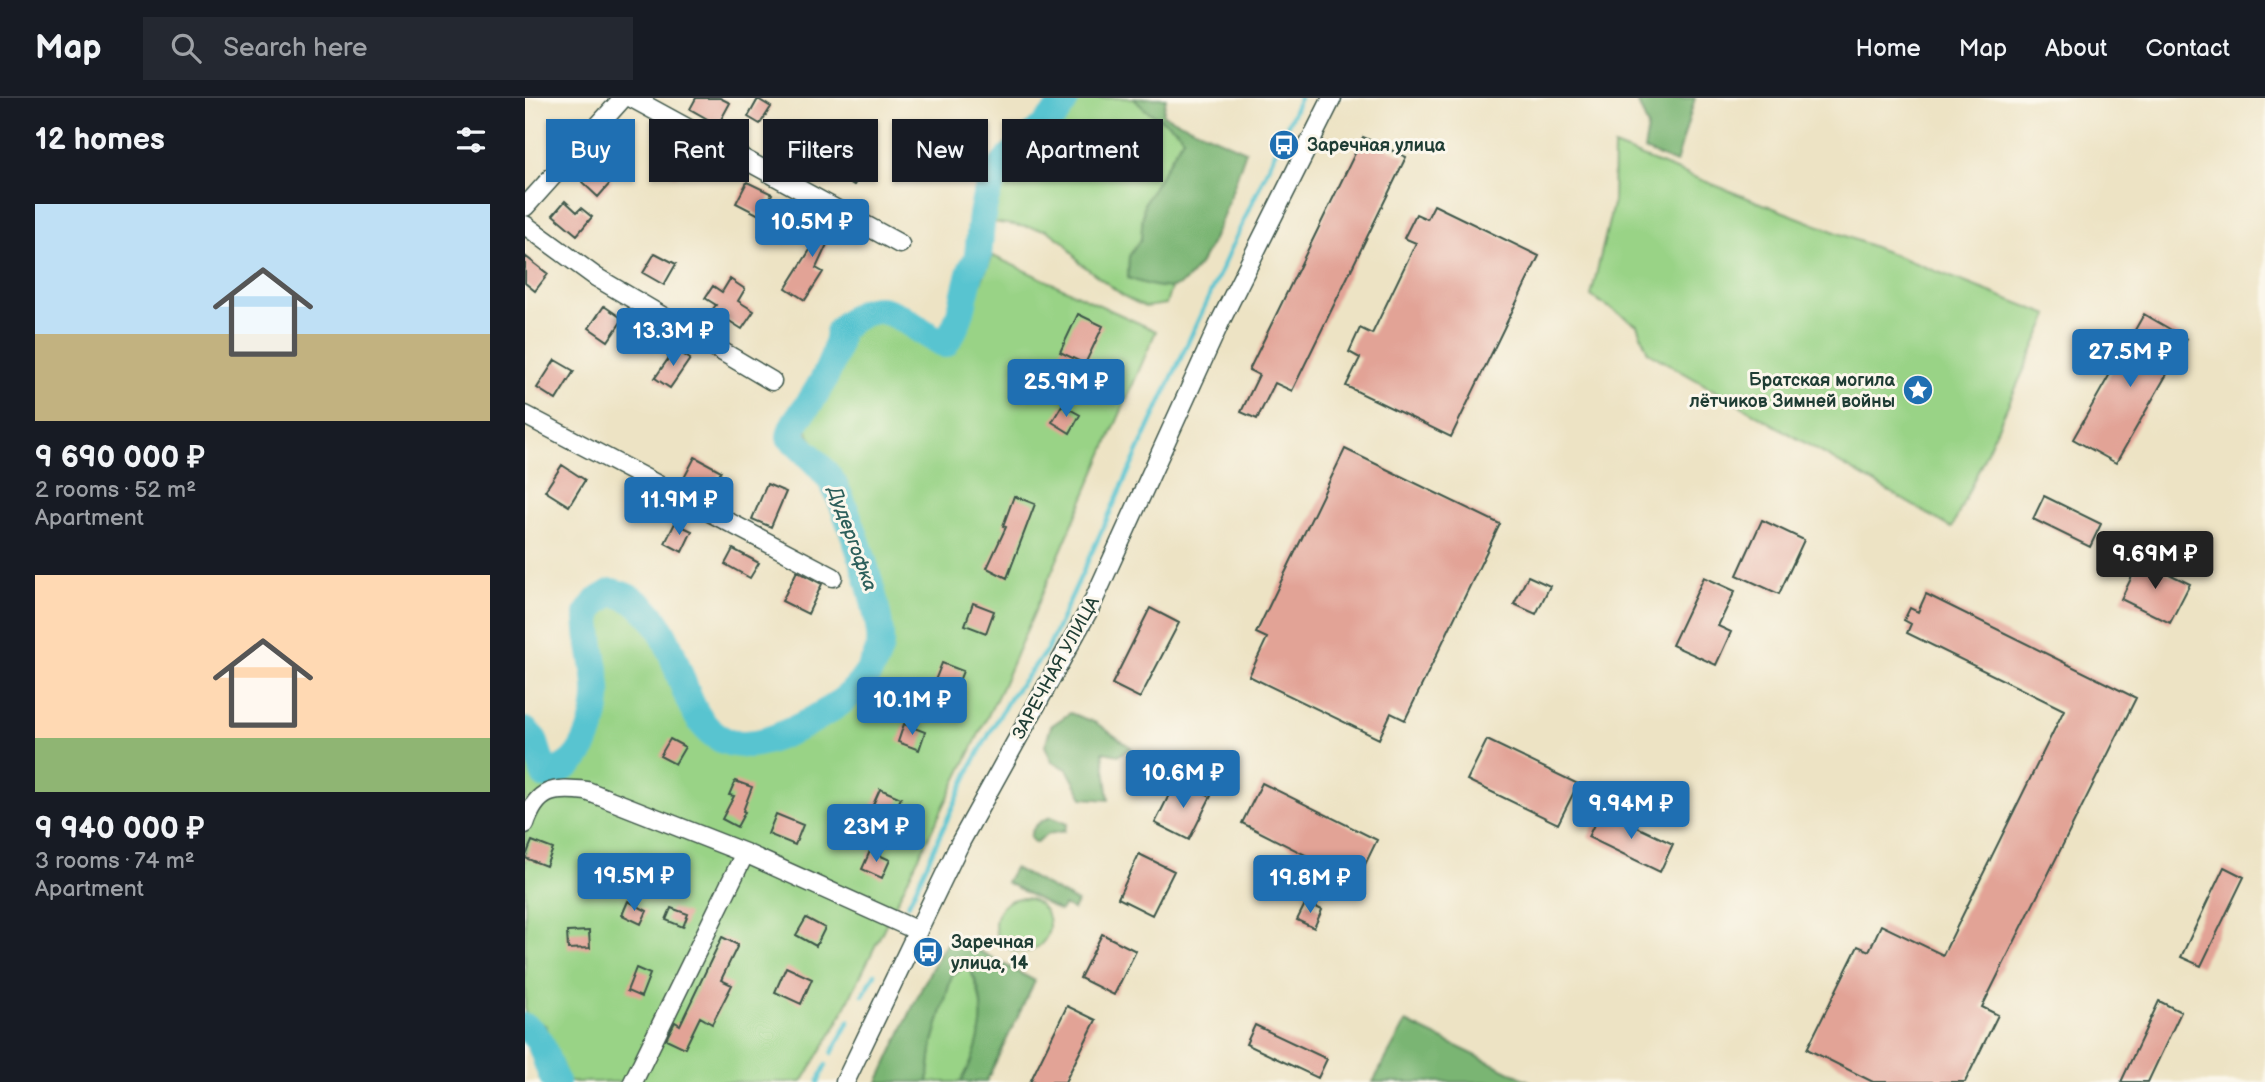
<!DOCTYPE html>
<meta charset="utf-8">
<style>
body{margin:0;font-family:"Balsamiq Sans",sans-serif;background:#242831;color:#f1f3f6;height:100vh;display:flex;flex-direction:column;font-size:26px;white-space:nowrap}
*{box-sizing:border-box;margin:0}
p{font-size:23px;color:#9ea1a6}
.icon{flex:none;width:38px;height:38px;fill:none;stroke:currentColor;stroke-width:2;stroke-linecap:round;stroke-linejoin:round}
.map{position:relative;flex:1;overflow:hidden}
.sheet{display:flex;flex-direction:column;background:#171b24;width:525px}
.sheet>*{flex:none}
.top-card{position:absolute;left:21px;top:21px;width:665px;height:63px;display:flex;gap:14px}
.price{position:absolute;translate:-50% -60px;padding:0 16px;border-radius:7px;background:#1f6fb2;color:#fff;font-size:23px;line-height:46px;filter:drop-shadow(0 2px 4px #0008)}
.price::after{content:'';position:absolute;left:50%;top:42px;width:21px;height:16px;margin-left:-10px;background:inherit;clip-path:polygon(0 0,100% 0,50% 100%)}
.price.active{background:#222;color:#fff}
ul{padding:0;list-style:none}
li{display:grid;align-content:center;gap:14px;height:371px;padding:0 35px}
li span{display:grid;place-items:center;height:217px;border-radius:0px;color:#555}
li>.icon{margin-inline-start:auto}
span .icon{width:126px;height:126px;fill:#fffc;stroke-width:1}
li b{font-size:30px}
h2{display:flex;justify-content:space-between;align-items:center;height:84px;padding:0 35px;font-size:30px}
.pill{padding:0 24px;border-radius:0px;background:#171b24;box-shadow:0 2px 5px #0004;font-size:24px;line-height:63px}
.pill.active{background:#1f6fb2;color:#fff}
header{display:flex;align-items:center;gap:42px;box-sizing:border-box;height:98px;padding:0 35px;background:#171b24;border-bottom:2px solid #363941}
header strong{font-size:33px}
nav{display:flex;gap:38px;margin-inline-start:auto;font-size:24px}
.search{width:490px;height:63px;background:#242831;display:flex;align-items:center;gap:18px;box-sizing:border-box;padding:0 24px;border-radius:0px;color:#9ea1a6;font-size:26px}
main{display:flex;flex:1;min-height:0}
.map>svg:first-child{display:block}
.green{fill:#99d386;stroke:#5c885d;stroke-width:2}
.forest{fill:#7ab573;stroke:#4c7954;stroke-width:2}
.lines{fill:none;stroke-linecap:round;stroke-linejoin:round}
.stream{stroke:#58c4d0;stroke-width:4.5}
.river{stroke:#58c4d0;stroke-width:28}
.building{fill:#e2a396}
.minor-casing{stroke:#3e564a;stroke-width:21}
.minor{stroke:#fff;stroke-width:18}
.labels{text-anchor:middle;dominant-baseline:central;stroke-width:6;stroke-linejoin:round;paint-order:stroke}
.poi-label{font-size:18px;font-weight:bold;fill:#1f3d34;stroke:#fbf7ec;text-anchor:start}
.street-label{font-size:18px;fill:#1f3d34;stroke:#fbf7ec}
.water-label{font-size:19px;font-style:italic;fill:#2d5f5b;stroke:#fbf7ec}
</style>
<header>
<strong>Map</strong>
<div class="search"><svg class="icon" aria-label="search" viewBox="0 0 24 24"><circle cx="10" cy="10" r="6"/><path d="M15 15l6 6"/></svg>Search here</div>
<nav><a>Home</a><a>Map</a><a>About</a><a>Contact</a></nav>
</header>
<main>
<section class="sheet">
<h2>12 homes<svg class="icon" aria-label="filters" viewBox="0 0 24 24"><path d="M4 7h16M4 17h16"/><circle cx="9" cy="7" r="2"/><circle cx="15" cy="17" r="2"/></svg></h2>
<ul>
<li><span style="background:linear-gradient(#bfe0f5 60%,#c2b280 0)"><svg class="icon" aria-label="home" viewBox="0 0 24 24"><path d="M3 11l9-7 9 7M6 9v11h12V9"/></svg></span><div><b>9 690 000 ₽</b><p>2 rooms · 52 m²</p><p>Apartment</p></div></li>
<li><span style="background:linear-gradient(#ffd9b3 75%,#8fb573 0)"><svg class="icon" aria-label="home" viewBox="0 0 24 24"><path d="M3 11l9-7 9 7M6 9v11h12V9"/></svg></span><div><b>9 940 000 ₽</b><p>3 rooms · 74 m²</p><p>Apartment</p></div></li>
</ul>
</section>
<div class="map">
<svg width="1740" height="984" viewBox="0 0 1740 984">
<rect width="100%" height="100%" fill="#fbf7ec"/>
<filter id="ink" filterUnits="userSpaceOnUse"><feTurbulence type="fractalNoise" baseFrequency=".0143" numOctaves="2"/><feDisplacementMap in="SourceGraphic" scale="14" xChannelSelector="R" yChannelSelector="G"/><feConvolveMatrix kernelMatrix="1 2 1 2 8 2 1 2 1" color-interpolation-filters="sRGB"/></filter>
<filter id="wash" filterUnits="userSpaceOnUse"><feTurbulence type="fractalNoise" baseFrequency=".00686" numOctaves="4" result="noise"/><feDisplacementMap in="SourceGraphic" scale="28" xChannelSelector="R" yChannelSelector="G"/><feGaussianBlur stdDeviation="1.57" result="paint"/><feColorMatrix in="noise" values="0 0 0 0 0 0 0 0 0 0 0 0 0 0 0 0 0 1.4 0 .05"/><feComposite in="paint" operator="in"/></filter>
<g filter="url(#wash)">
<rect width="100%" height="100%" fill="#ede3c4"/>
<!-- green -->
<path class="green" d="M555 0H609C621 18 648 22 658 40L619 106 616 141 604 159 603 180 646 190 641 206 620 209 600 199 555 165 540 145 522 132 467 124C469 114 470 102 474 92 490 53 537 37 555 0Z
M1089 48 1524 217 1427 430 1123 254 1112 227 1066 198 1088 106Z
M468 158 631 233 477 589 311 928 277 984H44L21 928 0 915V650L10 681 27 680 51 671 68 646 82 600 70 517 79 505 92 500C162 533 138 620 200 650 220 660 273 644 291 632 312 617 342 598 353 574 357 566 363 553 364 545 366 520 333 403 320 381 308 361 292 355 281 331L322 239 337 223 357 222 408 251H431C445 220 452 188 468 158Z
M470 827a27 27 0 1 1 54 0a27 27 0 1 1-54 0Z
M443 868C465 909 459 944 436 984H403L408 944 427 877Z"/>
<!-- forest -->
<path class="forest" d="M609 0H641L638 17 721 53C708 87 687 166 656 186 643 195 616 185 603 180L604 158 616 141 619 106 658 40C648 22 621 18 609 0Z
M1111 0H1170L1151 65 1119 52 1123 29Z
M545 615 571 625 607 650 594 657 578 654 584 702 558 700 542 671 527 664 520 648 526 628Z
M526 719 542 726 539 733 523 736 510 745 505 740C507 728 515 723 526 719Z
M489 770 552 804 548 812 539 807 535 813 481 784Z
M428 839 510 883 461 984H436C457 948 466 905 443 868L427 877 408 944 403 984H353C365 961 413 846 428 839Z
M881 924 1006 984H848Z"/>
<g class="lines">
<!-- stream -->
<path class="stream" d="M383 807 449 663 484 601 522 552 775 0
M338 897 350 876
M307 955 324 923
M293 984 301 967"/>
<!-- river -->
<path class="river" d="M0 633 9 642 20 677C44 671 55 660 64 636 83 586 63 563 63 515L72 503 87 494C164 511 143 621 201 643 228 653 258 637 282 625 315 607 341 590 354 552 363 529 321 403 305 381 294 366 279 352 265 339 268 322 278 315 287 301 300 281 312 256 314 233 357 188 376 226 420 246 439 218 436 206 445 176 446 170 452 164 453 157 456 133 455 111 465 88 482 50 522 36 541 0
M0 929C22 942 18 965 31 984"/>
</g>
<g id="blocks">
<!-- building -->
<path class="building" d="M171 0H195L205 5 193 27 165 11Z
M233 1 246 9 235 26 223 19Z
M249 31 271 44 260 61 247 53 250 48 242 43Z
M838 39 881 59 767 293 750 285 732 321 716 314 734 277 724 272Z
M144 43 164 53 151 79 131 69Z
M322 52 342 65 329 87 308 74Z
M71 68 87 83 73 99 57 84Z
M222 84 247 96 236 118 211 105Z
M40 103 52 114 56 110 67 119 52 137 28 117Z
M909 107 1014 158 926 339 821 288 835 260 824 254 835 230 847 236 891 145 879 140 891 116 902 121Z
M287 121 300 128 305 121 312 125 291 170 298 174 280 202 261 190 290 144 279 139Z
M130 155 151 166 139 187 118 175Z
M0 158 23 176 10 193 0 185Z
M205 181 220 191 213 203 229 213 217 231 187 212 191 207 180 200 188 188 197 194Z
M79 208 98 221 83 243 64 230Z
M553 216 578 228 560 266 535 254Z
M1619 216 1662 241 1591 365 1548 341Z
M150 251 165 261 145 290 130 280Z
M30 262 49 273 31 302 12 290Z
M568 266 588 275 579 296 559 287Z
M537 307 555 317 545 335 527 324Z
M820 351 975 426 880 622 866 615 854 641 724 578 742 540 731 535Z
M170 359 196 373 185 394 159 380Z
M37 367 60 382 44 408 20 393Z
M242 386 261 394 246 429 227 421Z
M489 398 510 406 482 480 462 470 481 429 478 428Z
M1519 398 1576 426 1565 449 1508 421Z
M1237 422 1279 442 1254 496 1212 477Z
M150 425 167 433 157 454 140 445Z
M208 451 234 465 225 480 200 466Z
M1615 462 1665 486 1645 525 1596 501Z
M272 473 297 486 283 516 257 503Z
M1003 478 1025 488 1011 516 989 506Z
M1179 479 1210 493 1193 528 1206 534 1191 567 1147 547Z
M1401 496 1611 600 1457 909 1473 917 1440 984H1348L1282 951 1333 848 1344 853 1356 827 1418 857 1539 612 1382 535 1386 526 1379 522 1385 510 1393 514Z
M448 505 469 513 461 535 440 527Z
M625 510 654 525 615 600 587 586Z
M417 565 438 573 430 593 409 585Z
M379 626 400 634 394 652 373 644Z
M145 641 160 649 150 666 135 658Z
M962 642 1053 686 1033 726 942 682Z
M652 681 686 698 664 742 630 725Z
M210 683 227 689 218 713 220 714 212 729 197 721 209 698 204 697Z
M737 685 852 742 832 783 717 725Z
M355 691 376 700 369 715 364 712 362 716 347 709Z
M1076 712 1148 746 1135 774 1063 739Z
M251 716 278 727 270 747 243 736Z
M7 743 28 751 21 768 0 760Z
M345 753 365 762 357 780 337 771Z
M614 756 649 773 627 817 593 800Z
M1699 769 1719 779 1676 868 1656 859Z
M103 803 122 813 116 826 97 817Z
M781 804 797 812 789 830 772 822Z
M146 810 163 816 158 829 141 822Z
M281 820 300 830 291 848 271 837Z
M64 833 65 850 43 851 42 834Z
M577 836 611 853 589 897 555 880Z
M197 839 213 847 196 882 207 887 187 926 175 919 160 950 141 941 150 924 155 927Z
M261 869 287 881 276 906 250 894Z
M111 870 125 876 116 899 102 893Z
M1634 903 1656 914 1623 984H1596Z
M542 908 571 922 540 984H505Z
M730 927 802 961 793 980 721 946Z"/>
</g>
</g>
<g filter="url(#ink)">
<use href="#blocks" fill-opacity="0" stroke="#3e564a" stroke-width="2"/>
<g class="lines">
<!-- minor casing -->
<g class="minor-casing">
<path id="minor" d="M107 0 375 146
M0 109 98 0
M0 127 71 179 247 283
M0 317 308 479
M0 726C12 691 28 689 62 693L220 755 393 833
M108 984 220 755
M320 984 436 743 566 508 696 222 807 0"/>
</g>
<!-- minor -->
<use href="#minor" class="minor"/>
</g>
</g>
<!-- icons -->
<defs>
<g id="bus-disc" transform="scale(1.575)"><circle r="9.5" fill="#1f6fb2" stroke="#fbf7ec"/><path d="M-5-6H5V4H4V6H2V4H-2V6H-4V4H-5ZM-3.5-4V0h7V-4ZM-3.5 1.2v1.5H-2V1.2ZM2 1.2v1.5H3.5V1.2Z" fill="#fff"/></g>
<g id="sight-disc" transform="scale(1.575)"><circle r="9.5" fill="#1f6fb2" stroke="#fbf7ec"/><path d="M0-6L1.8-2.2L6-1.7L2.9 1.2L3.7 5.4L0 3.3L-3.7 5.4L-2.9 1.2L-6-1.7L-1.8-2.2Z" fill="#fff"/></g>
</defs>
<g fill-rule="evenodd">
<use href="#bus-disc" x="759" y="47"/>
<use href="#sight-disc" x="1393" y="292"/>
<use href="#bus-disc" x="403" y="854"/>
</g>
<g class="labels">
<!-- poi labels -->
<g class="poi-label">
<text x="782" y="47">Заречная улица</text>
<text x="1370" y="282" text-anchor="end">Братская могила<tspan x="1370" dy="21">лётчиков Зимней войны</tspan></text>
<text x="426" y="844">Заречная<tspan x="426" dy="21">улица, 14</tspan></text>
</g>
<!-- street labels -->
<g class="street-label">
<text transform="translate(531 570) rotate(-61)">ЗАРЕЧНАЯ УЛИЦА</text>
</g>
<!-- water labels -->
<g class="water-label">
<text transform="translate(327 441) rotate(70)">Дудергофка</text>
</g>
</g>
</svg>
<b class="price" style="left:287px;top:161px">10.5M ₽</b>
<b class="price" style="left:148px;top:270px">13.3M ₽</b>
<b class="price" style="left:1605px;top:291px">27.5M ₽</b>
<b class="price" style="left:541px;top:321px">25.9M ₽</b>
<b class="price" style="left:154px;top:439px">11.9M ₽</b>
<b class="price active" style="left:1630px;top:493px">9.69M ₽</b>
<b class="price" style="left:387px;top:639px">10.1M ₽</b>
<b class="price" style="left:658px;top:712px">10.6M ₽</b>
<b class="price" style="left:1106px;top:743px">9.94M ₽</b>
<b class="price" style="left:351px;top:766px">23M ₽</b>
<b class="price" style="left:109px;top:815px">19.5M ₽</b>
<b class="price" style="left:785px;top:817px">19.8M ₽</b>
<div class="top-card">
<a class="pill active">Buy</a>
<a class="pill">Rent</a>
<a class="pill">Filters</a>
<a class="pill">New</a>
<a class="pill">Apartment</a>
</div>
</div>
</main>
